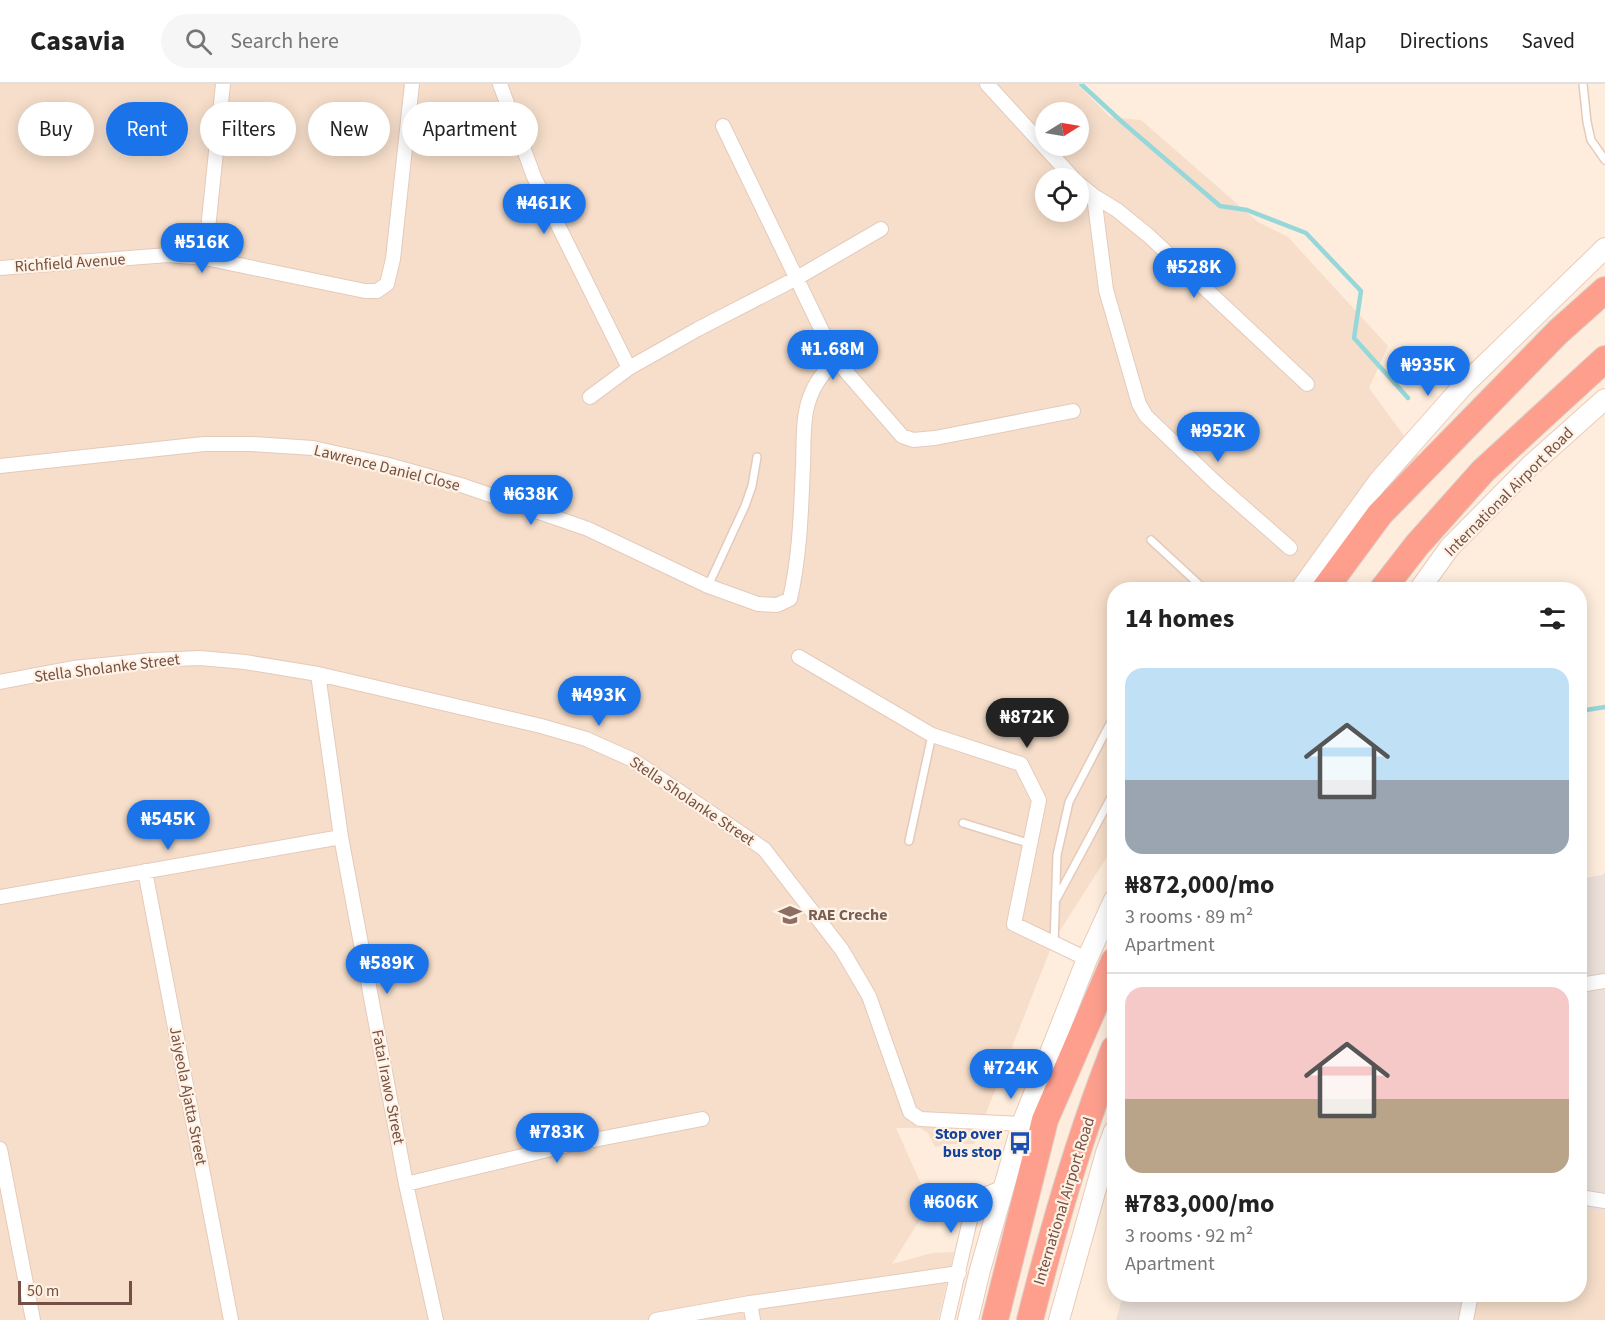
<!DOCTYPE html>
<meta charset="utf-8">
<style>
body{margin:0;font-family:"Source Sans 3",sans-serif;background:#f6f6f6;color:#222;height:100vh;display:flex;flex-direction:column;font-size:22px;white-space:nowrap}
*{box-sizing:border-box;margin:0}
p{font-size:20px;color:#767676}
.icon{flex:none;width:33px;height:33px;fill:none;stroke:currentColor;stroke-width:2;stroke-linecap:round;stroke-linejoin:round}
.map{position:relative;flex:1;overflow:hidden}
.panel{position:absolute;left:1107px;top:498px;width:480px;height:720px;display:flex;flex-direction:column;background:#fff;border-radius:24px;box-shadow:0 3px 15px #0003}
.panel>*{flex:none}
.hud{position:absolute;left:18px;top:18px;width:570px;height:54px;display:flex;gap:12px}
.needle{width:39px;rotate:79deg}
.fabs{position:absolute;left:1035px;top:18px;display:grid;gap:12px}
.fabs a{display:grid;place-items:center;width:54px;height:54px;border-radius:50%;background:#fff;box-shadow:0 3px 15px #0003;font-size:30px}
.scale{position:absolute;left:18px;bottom:15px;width:114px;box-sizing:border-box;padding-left:6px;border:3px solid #745044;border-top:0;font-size:16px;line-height:21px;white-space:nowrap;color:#745044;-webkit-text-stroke:4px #fff2e4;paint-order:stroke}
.price{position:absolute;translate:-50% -51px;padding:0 14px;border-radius:21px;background:#1a73e8;color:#fff;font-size:20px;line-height:39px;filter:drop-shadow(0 2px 3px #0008)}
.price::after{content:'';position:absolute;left:50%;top:36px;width:18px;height:14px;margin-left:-9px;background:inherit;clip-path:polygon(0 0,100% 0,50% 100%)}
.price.active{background:#222;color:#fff}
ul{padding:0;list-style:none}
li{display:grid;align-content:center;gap:12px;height:318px;padding:0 18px}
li+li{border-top:2px solid #e0e0e0}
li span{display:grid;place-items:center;height:186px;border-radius:18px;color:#555}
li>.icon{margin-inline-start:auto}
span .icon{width:108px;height:108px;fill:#fffc;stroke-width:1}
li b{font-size:26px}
h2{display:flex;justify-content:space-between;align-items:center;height:72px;padding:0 18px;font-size:26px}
.tag{padding:0 21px;border-radius:27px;background:#fff;box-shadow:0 3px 15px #0003;font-size:21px;line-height:54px}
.tag.active{background:#1a73e8;color:#fff}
header{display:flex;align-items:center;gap:36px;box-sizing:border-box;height:84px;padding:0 30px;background:#fff;border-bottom:2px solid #e0e0e0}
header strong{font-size:28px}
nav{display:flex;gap:33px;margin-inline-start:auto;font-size:21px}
.search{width:420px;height:54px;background:#f6f6f6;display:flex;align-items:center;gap:15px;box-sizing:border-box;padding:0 21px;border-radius:33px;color:#767676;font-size:22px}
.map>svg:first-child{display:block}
.residential{fill:#f6deca;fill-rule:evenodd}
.industrial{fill:#ebe0da}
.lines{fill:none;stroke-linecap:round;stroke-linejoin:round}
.stream{stroke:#96d7da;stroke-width:4.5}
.service-casing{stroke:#e4cabb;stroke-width:10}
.minor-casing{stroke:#e4cabb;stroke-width:16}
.secondary-casing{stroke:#e9cab8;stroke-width:22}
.motorway-casing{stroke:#dbd2ce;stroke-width:28}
.service{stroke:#fff;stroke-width:7}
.minor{stroke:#fff;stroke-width:14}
.secondary{stroke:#fff;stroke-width:20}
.motorway{stroke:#fe9f8e;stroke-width:26}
.labels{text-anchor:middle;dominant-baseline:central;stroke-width:4.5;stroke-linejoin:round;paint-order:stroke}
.street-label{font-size:16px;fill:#745044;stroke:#fff2e4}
.education-label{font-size:16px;font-weight:bold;fill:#785e54;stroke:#fff2e4;text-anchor:start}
.transit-label{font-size:16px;font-weight:bold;fill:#164399;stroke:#fff2e4;text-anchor:end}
</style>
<header>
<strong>Casavia</strong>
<div class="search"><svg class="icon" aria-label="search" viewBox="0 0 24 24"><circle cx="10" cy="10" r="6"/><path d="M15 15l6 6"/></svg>Search here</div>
<nav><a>Map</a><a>Directions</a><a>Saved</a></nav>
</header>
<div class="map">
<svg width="1605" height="1236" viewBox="0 0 1605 1236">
<rect width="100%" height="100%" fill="#feeddc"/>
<!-- residential -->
<path class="residential" d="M0 0H1077L1110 33 1141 36 1258 138 1288 153 1388 262 1369 304 1419 372 1309 505 1114 506V762L1054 856 974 1060H951L935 1063 928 1049 920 1044H896L930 1120 892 1180 932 1169 954 1168 938 1236H0ZM1046 28H1078V62H1046ZM1046 94H1078V128H1046Z
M1580 1125 1605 1129V1236H1460L1464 1211 1580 1210Z"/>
<!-- industrial -->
<path class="industrial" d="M1605 789V1129L1580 1125V795L1602 791Z
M1123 1211H1464L1460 1236H1116Z"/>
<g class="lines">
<!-- stream -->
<path class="stream" d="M1081 0 1121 37 1220 122 1247 126 1306 149 1361 207 1354 254 1408 314
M1580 627 1605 623"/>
<!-- service casing -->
<g class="service-casing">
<path id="service" d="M1583 0 1587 38 1591 56 1605 76
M1151 456 1205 506
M708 502 745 422 752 402 757 373
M963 739 1031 760
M909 757 932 651
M1057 814 1114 708
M1054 860 1057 771 1069 718 1114 632"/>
</g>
<!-- minor casing -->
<g class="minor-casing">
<path id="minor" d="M500 0 534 93 629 284
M987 0 1073 94
M723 42 836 276 902 352 913 356 935 354 1073 327
M1078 99 1094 112 1106 206 1139 320 1146 332 1216 399 1290 464
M1094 112 1117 126 1149 152 1307 300
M205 174 223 0
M0 184 168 171 205 174 365 207H377L387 200 393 175 412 0
M590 313 629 284 698 245 797 194 881 145
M0 382 204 360H252L313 364 385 380 464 402 588 445 708 502 758 520 777 521 790 515C800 471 801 427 803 382 804 360 802 334 810 313 815 299 825 286 836 276
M799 573 932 651 1021 680 1039 716 1014 840 1087 875
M318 590 341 753 406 1100 436 1236
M0 598 73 584 152 576 200 574 245 578 318 590 541 642 586 655 633 676 764 765 842 866 869 912 910 1028 920 1035 1022 1040
M145 787 231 1236
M0 813 341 753
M1580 901 1605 897
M0 1065 33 1236
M406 1100 568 1061 702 1035
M1580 1113 1605 1117
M750 1219 753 1236
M656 1236 750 1219 959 1189
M947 1236 972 1127 982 1112 1004 1103
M1466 1236 1471 1210"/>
</g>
<!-- secondary casing -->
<g class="secondary-casing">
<path id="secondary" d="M1300 506 1378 398 1463 302 1605 164
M1419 506 1450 463 1531 381 1605 315
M968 1236 980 1186 1022 1040 1087 875 1114 816
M1059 1236 1106 1069 1114 1047"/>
</g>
<!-- motorway casing -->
<g class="motorway-casing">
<path id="motorway" d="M1324 506 1380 430 1558 248 1605 206
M1382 506 1417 461 1483 387 1605 275
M995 1236 1045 1036 1114 877
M1030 1236C1053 1144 1079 1053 1114 965"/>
</g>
<!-- service -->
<use href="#service" class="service"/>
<!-- minor -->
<use href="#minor" class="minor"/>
<!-- secondary -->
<use href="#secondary" class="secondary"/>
<!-- motorway -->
<use href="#motorway" class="motorway"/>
</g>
<!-- icons -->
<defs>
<g id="school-bare" transform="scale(1.8)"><path d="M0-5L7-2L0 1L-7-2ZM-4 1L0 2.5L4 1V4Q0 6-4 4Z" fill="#8d6e63" stroke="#fff2e4" stroke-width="2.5" paint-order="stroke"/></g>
<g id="bus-bare" transform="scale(1.8)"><path d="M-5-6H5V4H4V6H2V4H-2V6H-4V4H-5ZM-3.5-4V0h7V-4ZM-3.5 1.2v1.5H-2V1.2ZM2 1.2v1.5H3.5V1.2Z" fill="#1a4fb4" stroke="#fff2e4" stroke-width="2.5" paint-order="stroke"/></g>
</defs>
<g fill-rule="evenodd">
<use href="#school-bare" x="790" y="831"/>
<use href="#bus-bare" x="1020" y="1059"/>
</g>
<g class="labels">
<!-- street labels -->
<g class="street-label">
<text transform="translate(70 179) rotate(-4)">Richfield Avenue</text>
<text transform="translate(387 384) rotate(14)">Lawrence Daniel Close</text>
<text transform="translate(1509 408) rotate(-45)">International Airport Road</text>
<text transform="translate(107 584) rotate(-7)">Stella Sholanke Street</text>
<text transform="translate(692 717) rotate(34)">Stella Sholanke Street</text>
<text transform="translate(388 1003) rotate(79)">Fatai Irawo Street</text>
<text transform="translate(188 1012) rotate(79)">Jaiyeola Ajatta Street</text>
<text transform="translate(1064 1117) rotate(-73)">International Airport Road</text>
</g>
<!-- education labels -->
<g class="education-label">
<text x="808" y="831">RAE Creche</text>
</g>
<!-- transit labels -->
<g class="transit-label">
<text x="1002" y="1050">Stop over<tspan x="1002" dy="18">bus stop</tspan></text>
</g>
</g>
</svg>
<div class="fabs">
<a><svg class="needle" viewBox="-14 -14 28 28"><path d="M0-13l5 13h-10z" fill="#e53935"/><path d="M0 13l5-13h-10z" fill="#767676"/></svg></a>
<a><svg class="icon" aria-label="locate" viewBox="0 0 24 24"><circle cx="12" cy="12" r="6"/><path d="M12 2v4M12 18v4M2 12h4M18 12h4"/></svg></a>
</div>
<div class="scale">50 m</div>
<b class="price" style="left:544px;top:151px">₦461K</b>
<b class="price" style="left:202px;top:190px">₦516K</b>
<b class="price" style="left:1194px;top:215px">₦528K</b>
<b class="price" style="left:833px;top:297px">₦1.68M</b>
<b class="price" style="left:1428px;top:313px">₦935K</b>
<b class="price" style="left:1218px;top:379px">₦952K</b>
<b class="price" style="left:531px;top:442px">₦638K</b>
<b class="price" style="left:599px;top:643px">₦493K</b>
<b class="price active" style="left:1027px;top:665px">₦872K</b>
<b class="price" style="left:168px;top:767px">₦545K</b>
<b class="price" style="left:387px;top:911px">₦589K</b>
<b class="price" style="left:1011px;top:1016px">₦724K</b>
<b class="price" style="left:557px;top:1080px">₦783K</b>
<b class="price" style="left:951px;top:1150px">₦606K</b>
<div class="hud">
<a class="tag">Buy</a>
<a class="tag active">Rent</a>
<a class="tag">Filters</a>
<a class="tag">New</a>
<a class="tag">Apartment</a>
</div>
<section class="panel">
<h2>14 homes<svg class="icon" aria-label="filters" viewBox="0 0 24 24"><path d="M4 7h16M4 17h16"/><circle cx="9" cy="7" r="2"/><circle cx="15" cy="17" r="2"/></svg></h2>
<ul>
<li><span style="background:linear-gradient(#bfe0f5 60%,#9aa5b1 0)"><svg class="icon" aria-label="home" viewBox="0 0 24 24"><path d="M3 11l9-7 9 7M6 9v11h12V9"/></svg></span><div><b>₦872,000/mo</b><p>3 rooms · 89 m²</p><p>Apartment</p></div></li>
<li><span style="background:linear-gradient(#f6c9c9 60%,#b9a48a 0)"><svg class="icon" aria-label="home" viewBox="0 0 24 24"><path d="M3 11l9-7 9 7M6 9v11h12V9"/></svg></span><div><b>₦783,000/mo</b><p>3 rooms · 92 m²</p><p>Apartment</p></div></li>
</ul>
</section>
</div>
